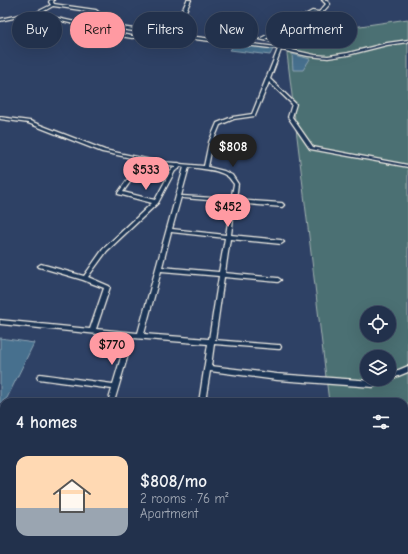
<!DOCTYPE html>
<meta charset="utf-8">
<style>
body{margin:0;font-family:"Comic Neue",sans-serif;background:#2a3953;color:#f1f3f6;height:100vh;display:flex;flex-direction:column;font-size:15px;white-space:nowrap}
*{box-sizing:border-box;margin:0}
p{font-size:13px;color:#a2a9b5}
.icon{flex:none;width:22px;height:22px;fill:none;stroke:currentColor;stroke-width:2;stroke-linecap:round;stroke-linejoin:round}
.map{position:relative;flex:1;overflow:hidden}
.panel{position:absolute;left:0px;top:398px;width:408px;height:156px;display:flex;flex-direction:column;background:#22314c;border-radius:12px 12px 0 0;box-shadow:0 4px 16px #0002,0 0 0 1px #3f4c64}
.panel>*{flex:none}
.top-card{position:absolute;left:12px;top:12px;width:384px;height:36px;display:flex;gap:8px}
.tools{position:absolute;left:360px;top:306px;display:grid;gap:8px}
.tools a{display:grid;place-items:center;width:36px;height:36px;border-radius:50%;background:#22314c;box-shadow:0 4px 16px #0002,0 0 0 1px #3f4c64;font-size:20px}
.price{position:absolute;translate:-50% -34px;padding:0 9px;border-radius:14px;background:#ff9aa2;color:#111;font-size:13px;line-height:26px;filter:drop-shadow(0 1px 2px #0008)}
.price::after{content:'';position:absolute;left:50%;top:24px;width:12px;height:9px;margin-left:-6px;background:inherit;clip-path:polygon(0 0,100% 0,50% 100%)}
.price.selected{background:#222;color:#fff}
ul{padding:0;list-style:none}
li{display:flex;align-items:center;gap:12px;height:100px;padding:0 16px}
li+li{border-top:1px solid #3f4c64}
li span{display:grid;place-items:center;flex:none;width:112px;height:80px;border-radius:12px;color:#555}
li>.icon{margin-inline-start:auto}
span .icon{width:48px;height:48px;fill:#fffc;stroke-width:1}
li b{font-size:17px}
h2{display:flex;justify-content:space-between;align-items:center;height:48px;padding:0 16px;font-size:17px}
.pill{padding:0 14px;border-radius:18px;background:#22314c;box-shadow:0 4px 16px #0002,0 0 0 1px #3f4c64;font-size:14px;line-height:36px}
.pill.selected{background:#ff9aa2;color:#111}
.map>svg:first-child{display:block}
.green{fill:#4c7073;stroke:#a0b0ae;fill-rule:evenodd}
.water{fill:#466f8e;stroke:#8ca3b2}
.lines{fill:none;stroke-linecap:round;stroke-linejoin:round}
.street-casing{stroke:#f4f1e8;stroke-width:2.5}
.street{fill:#1d3557;fill-rule:evenodd}
</style>
<div class="map">
<svg width="408" height="554" viewBox="0 0 408 554">
<rect width="100%" height="100%" fill="#2e4165"/>
<filter id="ink" filterUnits="userSpaceOnUse"><feTurbulence type="fractalNoise" baseFrequency=".025" numOctaves="2"/><feDisplacementMap in="SourceGraphic" scale="8" xChannelSelector="R" yChannelSelector="G"/><feConvolveMatrix kernelMatrix="1 2 1 2 8 2 1 2 1" color-interpolation-filters="sRGB"/></filter>
<g filter="url(#ink)">
<!-- green -->
<path class="green" d="M408 19V554H348L347 550H404V402H329L285 37ZM367 313H389V335H367ZM367 357H389V379H367Z"/>
<!-- water -->
<path class="water" d="M235 44 273 49 270 55 230 50Z
M292 54 310 59 303 70H293Z
M0 338 34 343 7 398 0 403Z"/>
<g class="lines">
<!-- street casing -->
<g class="street-casing">
<path id="street" d="M50 0H54L53 2 54 4 96 10 113 24 121 27 170 34 176 24 187 0H191L180 24 173 34 277 47 288 49 281 44 259 39 271 33 292 18 305 15 312 11 319 12 326 4 322 0H326L330 4 321 14 313 13 307 17H302L295 19 287 24 274 34 265 39C275 40 286 41 292 50L315 55 328 56 348 53 387 43 408 40V42L387 45 348 55 328 58 308 56 281 50 270 79 296 104 292 117 313 147 408 165V167L310 149 288 117 292 104 269 82 255 116 234 119 220 125 213 142 208 167 224 171 232 175 238 184 236 200 282 203 284 205 282 207 235 203 231 235 281 240 284 242 281 244 230 239 225 273 278 278 281 280 278 282 224 277 215 340 278 345H280L281 347 280 349H278L214 344 211 366 277 374 373 381 378 379H389V374L408 366V372L391 379H388L387 381 373 387 277 380 210 371 205 402H199L208 344 133 338 114 402H108L112 389 38 379 37 377 38 375 40 374 113 384 127 337 0 324V320L90 329 104 288 83 280 39 267 38 266 41 264 84 276 103 249 152 203 118 194V193L141 160 102 152 28 123 0 119V117L30 121 105 150 161 162 177 163H179L181 164 204 166 209 142 217 123 232 117 252 114 278 49 168 36 120 29 111 26 94 12 53 6 39 14 80 23 97 30 132 36 150 34 152 35 150 36 132 38 96 32 78 25 36 15H28L0 21V19L28 13H35L51 5 49 2ZM145 161 161 164 176 166 171 170 155 200 123 192ZM180 166 184 167 138 333 96 329 110 287 109 286 88 277 107 251 158 203 175 171 179 169ZM189 167C201 169 217 169 227 176 230 178 232 182 234 184L231 199 183 196H181ZM181 197 183 198 231 202 226 235 172 229ZM171 232 225 238 219 272 162 267ZM161 271 219 276 209 339 144 334Z
M406 522 408 523V533L407 536 404 537V523Z
M129 550H136L139 551 140 554H129L128 552Z
M391 550H399L398 554H390Z"/>
</g>
<!-- street -->
<use href="#street" class="street"/>
</g>
</g>
</svg>
<div class="tools">
<a><svg class="icon" aria-label="locate" viewBox="0 0 24 24"><circle cx="12" cy="12" r="6"/><path d="M12 2v4M12 18v4M2 12h4M18 12h4"/></svg></a>
<a><svg class="icon" aria-label="layers" viewBox="0 0 24 24"><path d="M12 4l9 5-9 5-9-5zM3 14l9 5 9-5"/></svg></a>
</div>
<b class="price selected" style="left:233px;top:168px">$808</b>
<b class="price" style="left:146px;top:191px">$533</b>
<b class="price" style="left:228px;top:228px">$452</b>
<b class="price" style="left:112px;top:366px">$770</b>
<div class="top-card">
<a class="pill">Buy</a>
<a class="pill selected">Rent</a>
<a class="pill">Filters</a>
<a class="pill">New</a>
<a class="pill">Apartment</a>
</div>
<section class="panel">
<h2>4 homes<svg class="icon" aria-label="filters" viewBox="0 0 24 24"><path d="M4 7h16M4 17h16"/><circle cx="9" cy="7" r="2"/><circle cx="15" cy="17" r="2"/></svg></h2>
<ul>
<li><span style="background:linear-gradient(#ffd9b3 65%,#9aa5b1 0)"><svg class="icon" aria-label="home" viewBox="0 0 24 24"><path d="M3 11l9-7 9 7M6 9v11h12V9"/></svg></span><div><b>$808/mo</b><p>2 rooms · 76 m²</p><p>Apartment</p></div></li>
</ul>
</section>
</div>
